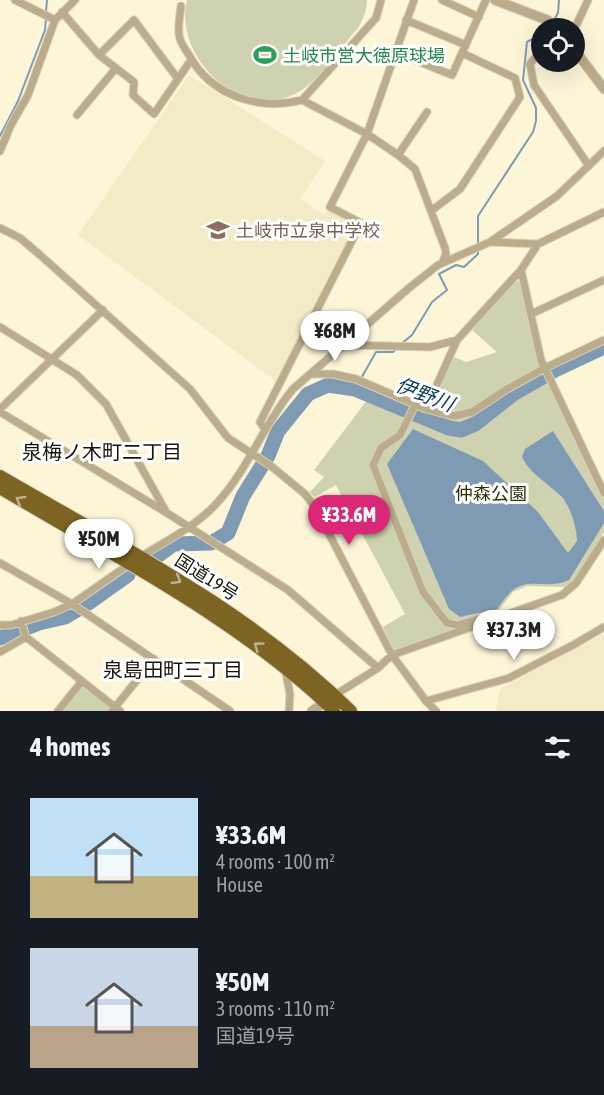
<!DOCTYPE html>
<meta charset="utf-8">
<style>
body{margin:0;font-family:"Asap Condensed","Noto Sans JP",sans-serif;background:#242831;color:#f1f3f6;height:100vh;display:flex;flex-direction:column;font-size:22px;white-space:nowrap}
*{box-sizing:border-box;margin:0}
p{font-size:20px;color:#9ea1a6}
.icon{flex:none;width:33px;height:33px;fill:none;stroke:currentColor;stroke-width:2;stroke-linecap:round;stroke-linejoin:round}
.map{position:relative;height:711px;overflow:hidden}
.drawer{display:flex;flex-direction:column;background:#171b24;flex:1}
.drawer>*{flex:none}
.tools{position:absolute;left:531px;top:18px;display:grid;gap:12px}
.tools a{display:grid;place-items:center;width:54px;height:54px;border-radius:50%;background:#171b24;box-shadow:0 6px 24px #0002;font-size:30px}
.price{position:absolute;translate:-50% -51px;padding:0 14px;border-radius:21px;background:#fff;color:#222;font-size:20px;line-height:39px;filter:drop-shadow(0 2px 3px #0008)}
.price::after{content:'';position:absolute;left:50%;top:36px;width:18px;height:14px;margin-left:-9px;background:inherit;clip-path:polygon(0 0,100% 0,50% 100%)}
.price.active{background:#db2777;color:#fff}
ul{padding:0;list-style:none}
li{display:flex;align-items:center;gap:18px;height:150px;padding:0 30px}
li span{display:grid;place-items:center;flex:none;width:168px;height:120px;border-radius:0px;color:#555}
li>.icon{margin-inline-start:auto}
span .icon{width:72px;height:72px;fill:#fffc;stroke-width:1}
li b{font-size:26px}
h2{display:flex;justify-content:space-between;align-items:center;height:72px;padding:0 30px;font-size:26px}
.map>svg:first-child{display:block}
.built{fill:#f3eac6}
.green{fill:#cfd2b0}
.water{fill:#7f9bb4}
.lines{fill:none;stroke-linecap:round;stroke-linejoin:round}
.stream{stroke:#7f9bb4;stroke-width:2}
.river{stroke:#7f9bb4;stroke-width:15}
.minor-casing{stroke:#d8d1b7;stroke-width:9}
.tertiary-casing{stroke:#d8d1b7;stroke-width:11}
.trunk-casing{stroke:#d8d1b7;stroke-width:14}
.minor{stroke:#bbac8b;stroke-width:7}
.tertiary{stroke:#bbac8b;stroke-width:9}
.trunk{stroke:#7e6422;stroke-width:12}
.oneway{stroke:#beb290}
.labels{text-anchor:middle;dominant-baseline:central;stroke-width:6;stroke-linejoin:round;paint-order:stroke}
.leisure-label{font-size:18px;fill:#27864d;stroke:#fff;text-anchor:start}
.education-label{font-size:18px;fill:#785e54;stroke:#fff;text-anchor:start}
.park-label{font-size:18px;fill:#2f3104;stroke:#fff}
.street-label{font-size:18px;fill:#151309;stroke:#fff}
.water-label{font-size:20px;font-style:italic;fill:#06395b;stroke:#fff}
.neighbourhood-label{font-size:20px;fill:#151309;stroke:#fff}
</style>
<div class="map">
<svg width="604" height="711" viewBox="0 0 604 711">
<rect width="100%" height="100%" fill="#fdf5d8"/>
<!-- built -->
<path class="built" d="M189 75 325 161 300 199 324 215 328 209 356 225 276 381 78 235Z
M604 634V711H496L500 689Z"/>
<!-- green -->
<path class="green" d="M187 0H367C367 11 363 19 358 28 340 48 319 82 295 94 239 121 173 56 187 0Z
M515 280 521 283 539 363 604 498V532L577 577 567 587 527 586 513 592 495 615 394 650 383 627 405 614 336 485 314 497 310 492 324 477 314 470 368 399 423 421 454 357 466 362 497 352 472 330Z
M81 687H83L109 706 108 711H62Z"/>
<!-- water -->
<path class="water" d="M413 429 483 461 538 512 568 553 577 541C577 528 570 506 562 497 549 484 530 474 522 457L525 449 553 431 604 511V523L569 580C550 590 530 577 513 590 507 595 502 603 497 609L460 617 449 609 387 464Z"/>
<g class="lines">
<!-- stream -->
<path class="stream" d="M46 12 47 0
M554 20 558 13 559 0
M0 136 18 101 45 30 46 18
M401 344 412 335 432 302 447 290 439 274 456 265 464 267 478 254V216L533 132 536 121V108L523 80 527 42 542 34
M355 389 376 352H393L397 348"/>
<!-- river -->
<path class="river" d="M156 557 174 544 211 543 228 533 243 496 268 456 278 431 308 394 328 385 355 389 449 428 461 430 475 424 513 394 555 370 604 347
M0 638 39 623 65 617 90 602 128 575"/>
<!-- minor casing -->
<g class="minor-casing">
<path id="minor" d="M15 0 55 20
M442 0 479 17
M181 6C180 15 178 25 179 34 179 41 185 49 189 55 211 96 259 111 302 100L376 18 381 0
M62 12 99 55 134 82 133 95 154 114 191 60
M406 20 466 45
M574 30 588 0
M542 49 530 64 534 85 589 166
M395 52 452 75 486 0
M99 55 134 20 178 79
M302 100 367 134 398 155 415 169 445 248 446 254 443 261
M77 115 116 68
M0 151 11 125 28 95 55 20 75 0
M398 155 427 112
M431 211 460 189 520 97 515 78 462 53
M0 228 20 238 40 255 190 389 228 438 271 466 305 494 315 507 392 655 426 701 436 711
M490 242 538 244 604 212
M521 270 541 360 604 493
M531 314 604 280
M0 327 77 375 106 404 165 510
M344 345 430 347 457 340
M311 374H333L356 379 426 409 454 416 472 412 507 389 545 368 604 340
M415 405 400 435 381 448 373 465 423 592 447 623 457 625 492 615 495 619
M0 409 103 310
M426 409 457 340 521 270 538 244
M0 412 167 513 288 590 378 668
M264 428 260 422 361 223 330 207 367 134 414 0
M140 557C166 541 196 526 216 504 248 470 263 425 293 389L409 288 438 265 490 242 557 196 604 151
M0 563 72 604 230 711
M21 621 26 637 120 711
M0 625H11L54 612 72 604 131 563
M0 652 26 637
M285 669 290 694 289 711
M335 695 378 668 392 655 562 595 576 583 604 540
M426 701 509 678 575 644 604 627
M58 711 82 681
M112 711 154 659"/>
</g>
<!-- tertiary casing -->
<g class="tertiary-casing">
<path id="tertiary" d="M495 0 547 20 559 28
M574 49 604 89
M312 711 328 700"/>
</g>
<!-- trunk casing -->
<g class="trunk-casing">
<path id="trunk" d="M0 476C122 547 250 611 351 711
M0 488C114 556 237 618 334 711"/>
</g>
<!-- minor -->
<use href="#minor" class="minor"/>
<!-- tertiary -->
<use href="#tertiary" class="tertiary"/>
<!-- trunk -->
<use href="#trunk" class="trunk"/>
</g>
<!-- one-way arrows -->
<defs><path id="oneway-chevron" d="M-2-3.5L2.5 0L-2 3.5" fill="none" stroke-width="1.6" stroke-linecap="round" stroke-linejoin="round" transform="scale(1.5)"/></defs>
<g class="oneway">
<use href="#oneway-chevron" transform="translate(20 500) rotate(-149)"/>
<use href="#oneway-chevron" transform="translate(177 580) rotate(31)"/>
<use href="#oneway-chevron" transform="translate(258 646) rotate(-144)"/>
</g>
<!-- icons -->
<defs>
<g id="stadium-bare" transform="scale(1.8)"><path d="M0-5a6.5 5 0 1 0 0 10a6.5 5 0 1 0 0-10ZM-3.5-1.8h7v3.6h-7Z" fill="#2e9e5b" stroke="#fff" stroke-width="2.5" paint-order="stroke"/></g>
<g id="school-bare" transform="scale(1.8)"><path d="M0-5L7-2L0 1L-7-2ZM-4 1L0 2.5L4 1V4Q0 6-4 4Z" fill="#8d6e63" stroke="#fff" stroke-width="2.5" paint-order="stroke"/></g>
</defs>
<g fill-rule="evenodd">
<use href="#stadium-bare" x="265" y="55"/>
<use href="#school-bare" x="218" y="230"/>
</g>
<g class="labels">
<!-- leisure labels -->
<g class="leisure-label">
<text x="283" y="55">土岐市営大徳原球場</text>
</g>
<!-- education labels -->
<g class="education-label">
<text x="236" y="230">土岐市立泉中学校</text>
</g>
<!-- park labels -->
<g class="park-label">
<text x="491" y="493">仲森公園</text>
</g>
<!-- street labels -->
<g class="street-label">
<text transform="translate(207 577) rotate(32)">国道19号</text>
</g>
<!-- water labels -->
<g class="water-label">
<text transform="translate(425 394) rotate(21)">伊野川</text>
</g>
<!-- neighbourhood labels -->
<g class="neighbourhood-label">
<text x="102" y="451">泉梅ノ木町二丁目</text>
<text x="173" y="669">泉島田町三丁目</text>
</g>
</g>
</svg>
<div class="tools">
<a><svg class="icon" aria-label="locate" viewBox="0 0 24 24"><circle cx="12" cy="12" r="6"/><path d="M12 2v4M12 18v4M2 12h4M18 12h4"/></svg></a>
</div>
<b class="price" style="left:335px;top:362px">¥68M</b>
<b class="price active" style="left:349px;top:546px">¥33.6M</b>
<b class="price" style="left:99px;top:570px">¥50M</b>
<b class="price" style="left:514px;top:661px">¥37.3M</b>
</div>
<section class="drawer">
<h2>4 homes<svg class="icon" aria-label="filters" viewBox="0 0 24 24"><path d="M4 7h16M4 17h16"/><circle cx="9" cy="7" r="2"/><circle cx="15" cy="17" r="2"/></svg></h2>
<ul>
<li><span style="background:linear-gradient(#bfe0f5 65%,#c2b280 0)"><svg class="icon" aria-label="home" viewBox="0 0 24 24"><path d="M3 11l9-7 9 7M6 9v11h12V9"/></svg></span><div><b>¥33.6M</b><p>4 rooms · 100 m²</p><p>House</p></div></li>
<li><span style="background:linear-gradient(#c9d6e8 65%,#b9a48a 0)"><svg class="icon" aria-label="home" viewBox="0 0 24 24"><path d="M3 11l9-7 9 7M6 9v11h12V9"/></svg></span><div><b>¥50M</b><p>3 rooms · 110 m²</p><p>国道19号</p></div></li>
</ul>
</section>
